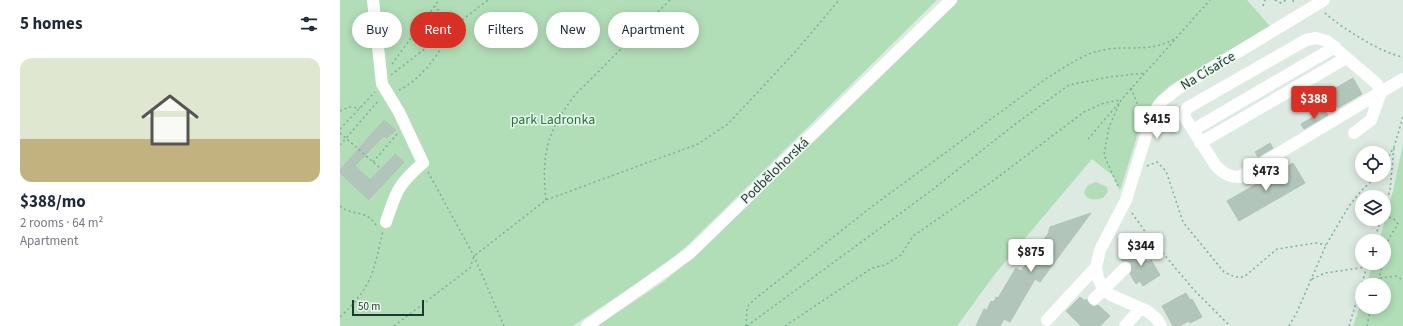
<!DOCTYPE html>
<meta charset="utf-8">
<style>
body{margin:0;font-family:"Source Sans 3",sans-serif;background:#f6f6f7;color:#1f2937;height:100vh;display:flex;flex-direction:column;font-size:15px;white-space:nowrap}
*{box-sizing:border-box;margin:0}
p{font-size:13px;color:#747a83}
.icon{flex:none;width:22px;height:22px;fill:none;stroke:currentColor;stroke-width:2;stroke-linecap:round;stroke-linejoin:round}
.map{position:relative;flex:1;overflow:hidden}
.sheet{display:flex;flex-direction:column;background:#fff;width:340px}
.sheet>*{flex:none}
.guide{position:absolute;left:12px;top:12px;width:380px;height:36px;display:flex;gap:8px}
.tools{position:absolute;left:1015px;top:146px;display:grid;gap:8px}
.tools a{display:grid;place-items:center;width:36px;height:36px;border-radius:50%;background:#fff;box-shadow:0 2px 10px #0003;font-size:20px}
.scale{position:absolute;left:12px;bottom:10px;width:72px;box-sizing:border-box;padding-left:4px;border:2px solid #1d3a2e;border-top:0;font-size:11px;line-height:14px;white-space:nowrap;color:#1d3a2e;-webkit-text-stroke:3px #ecf7f0;paint-order:stroke}
.price{position:absolute;translate:-50% -34px;padding:0 9px;border-radius:4px;background:#fff;color:#222;font-size:13px;line-height:26px;filter:drop-shadow(0 1px 2px #0008)}
.price::after{content:'';position:absolute;left:50%;top:24px;width:12px;height:9px;margin-left:-6px;background:inherit;clip-path:polygon(0 0,100% 0,50% 100%)}
.price.selected{background:#d93025;color:#fff}
ul{padding:0;list-style:none}
li{display:grid;align-content:center;gap:8px;height:212px;padding:0 20px}
li+li{border-top:1px solid #e0e1e3}
li span{display:grid;place-items:center;height:124px;border-radius:12px;color:#555}
li>.icon{margin-inline-start:auto}
span .icon{width:72px;height:72px;fill:#fffc;stroke-width:1}
li b{font-size:17px}
h2{display:flex;justify-content:space-between;align-items:center;height:48px;padding:0 20px;font-size:17px}
.pill{padding:0 14px;border-radius:18px;background:#fff;box-shadow:0 2px 10px #0003;font-size:14px;line-height:36px}
.pill.selected{background:#d93025;color:#fff}
main{display:flex;flex:1;min-height:0}
.map>svg:first-child{display:block}
.green{fill:#b2deb7;fill-rule:evenodd}
.building{fill:#b1c5ba;stroke:#aec4b7}
.lines{fill:none;stroke-linecap:round;stroke-linejoin:round}
.path{stroke:#79b196;stroke-width:1.5;stroke-dasharray:2 3;stroke-linecap:butt}
.minor{stroke:#fff;stroke-width:12}
.labels{text-anchor:middle;dominant-baseline:central;stroke-width:3;stroke-linejoin:round;paint-order:stroke}
.street-label{font-size:14px;fill:#1d3a2e;stroke:#ecf7f0}
.park-label{font-size:14px;fill:#237536;stroke:#ecf7f0}
</style>
<main>
<section class="sheet">
<h2>5 homes<svg class="icon" aria-label="filters" viewBox="0 0 24 24"><path d="M4 7h16M4 17h16"/><circle cx="9" cy="7" r="2"/><circle cx="15" cy="17" r="2"/></svg></h2>
<ul>
<li><span style="background:linear-gradient(#dfe7d0 65%,#c2b280 0)"><svg class="icon" aria-label="home" viewBox="0 0 24 24"><path d="M3 11l9-7 9 7M6 9v11h12V9"/></svg></span><div><b>$388/mo</b><p>2 rooms · 64 m²</p><p>Apartment</p></div></li>
</ul>
</section>
<div class="map">
<svg width="1063" height="326" viewBox="0 0 1063 326">
<rect width="100%" height="100%" fill="#dceae1"/>
<!-- green -->
<path class="green" d="M0 0H597L349 244 327 263 233 326H0V173L30 200 64 162 54 154 30 180 10 171 17 151 0 170ZM44 120 55 130 48 138 44 136 28 153 21 147Z
M618 0H907L930 26 829 86 815 100 803 117 780 191 772 175 752 159 655 274 617 326H257L323 282 356 255Z
M1063 144V326H1013L1022 300V307H1044V285H1026L1033 263H1044V241H1039L1053 191Z
M756 182 767 187 768 192 763 198C755 200 747 201 744 192L748 185Z"/>
<!-- building -->
<path class="building" d="M1013 78 1022 94 998 108 989 92Z
M985 110 988 115 964 129 961 124Z
M44 120 56 130 47 138 44 136 15 166 30 180 55 154 64 162 29 200 0 173V170Z
M930 143 933 148 918 157 915 152Z
M953 163 965 183 899 221 887 201Z
M751 213 700 282 695 279 670 322 664 319 660 326H636L644 309 647 310 651 301 654 302 656 297 658 298 676 268 681 271 708 234 710 227Z
M797 247 808 262 811 260 820 275 803 286 800 281 796 284 790 274 792 270 791 263 787 261H782L780 257Z
M846 293 850 300 852 299 862 317 850 323 849 321 839 326H833L822 306Z
M740 297 745 301 746 299 752 306 754 307 758 305 770 316 760 326H741L726 311Z"/>
<g class="lines">
<!-- path -->
<path class="path" d="M935 0 941 3 946 0
M953 0 954 5
M923 6 925 0
M985 13C1002 28 1041 53 1063 57
M52 64 99 0
M51 75 148 0
M791 88 801 113
M59 90C76 83 106 51 106 31 106 22 101 13 95 6
M0 111 9 107 20 108
M0 129 35 92
M0 133 41 169
M748 139 779 103
M0 145 39 100
M33 162 58 133
M1044 165 1054 147 1063 117
M807 166 817 162 826 171 843 222 884 272 895 277H904L937 249 976 243 986 245
M88 172 134 256 164 326
M778 186 764 155 769 127 781 100 870 0
M206 200C201 154 207 130 236 94L330 0
M0 206C13 217 24 208 36 225
M1044 209 1050 190 1054 147
M792 213 806 233 854 290 890 326
M1044 217 1053 218 1058 224 1049 238 1044 253
M1034 241 1041 219
M1040 278 1056 276 1063 280
M972 279 985 273 1026 267
M1037 285 1043 263
M0 317C33 286 33 272 43 231
M54 326 130 268 134 256 206 200 358 144 388 124 456 51 499 0
M406 326 407 307 415 299 530 208 707 78C727 66 745 52 768 49 793 46 811 52 834 39
M407 326 592 190 674 125 729 85 769 77 805 73
M445 326 532 268 545 265 561 255 573 236 650 183 744 112 764 103 781 100
M949 326 957 312 986 245 1009 206 1022 190 1038 175
M1009 326 1028 263
M1027 326 1031 307"/>
<!-- minor -->
<path class="minor" d="M33 0 42 84 59 112 83 163C58 184 56 192 46 222
M853 130 995 47
M1014 133 1031 120 1041 92 1037 84 987 41 976 38 966 40 847 108 844 116 876 166C883 173 889 177 899 177L1041 92 1063 79
M860 143 1006 58
M754 299 785 268
M707 320 756 267
M247 326 350 253 611 0
M785 326 800 309
M821 326 816 318 807 311 771 295 763 289 758 278 756 267 760 250 786 200 813 113 822 101 839 88 984 0"/>
</g>
<g class="labels">
<!-- street labels -->
<g class="street-label">
<text transform="translate(868 71) rotate(-31)">Na Císařce</text>
<text transform="translate(435 171) rotate(-44)">Podbělohorská</text>
</g>
<!-- park labels -->
<g class="park-label">
<text x="213" y="120">park Ladronka</text>
</g>
</g>
</svg>
<div class="tools">
<a><svg class="icon" aria-label="locate" viewBox="0 0 24 24"><circle cx="12" cy="12" r="6"/><path d="M12 2v4M12 18v4M2 12h4M18 12h4"/></svg></a>
<a><svg class="icon" aria-label="layers" viewBox="0 0 24 24"><path d="M12 4l9 5-9 5-9-5zM3 14l9 5 9-5"/></svg></a>
<a>+</a>
<a>−</a>
</div>
<div class="scale">50 m</div>
<b class="price selected" style="left:974px;top:120px">$388</b>
<b class="price" style="left:817px;top:140px">$415</b>
<b class="price" style="left:926px;top:192px">$473</b>
<b class="price" style="left:801px;top:267px">$344</b>
<b class="price" style="left:691px;top:273px">$875</b>
<div class="guide">
<a class="pill">Buy</a>
<a class="pill selected">Rent</a>
<a class="pill">Filters</a>
<a class="pill">New</a>
<a class="pill">Apartment</a>
</div>
</div>
</main>
